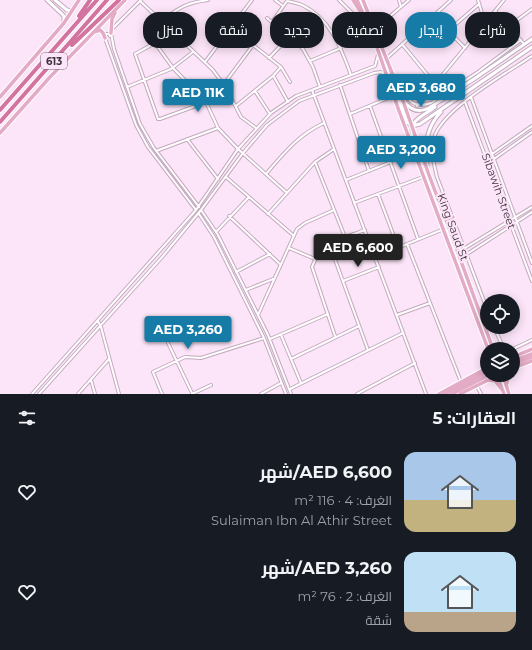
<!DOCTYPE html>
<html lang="ar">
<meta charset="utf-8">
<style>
body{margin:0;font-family:Montserrat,Cairo,sans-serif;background:#242831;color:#f1f3f6;direction:rtl;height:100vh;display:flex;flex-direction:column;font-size:15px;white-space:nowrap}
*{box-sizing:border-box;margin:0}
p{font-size:13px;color:#9ea1a6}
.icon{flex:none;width:22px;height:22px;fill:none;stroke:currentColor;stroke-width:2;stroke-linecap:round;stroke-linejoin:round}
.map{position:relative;height:394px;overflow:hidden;direction:ltr}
.details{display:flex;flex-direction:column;background:#171b24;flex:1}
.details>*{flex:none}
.banner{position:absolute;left:12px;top:12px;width:508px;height:36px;direction:rtl;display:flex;gap:8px}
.controls{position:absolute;left:480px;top:294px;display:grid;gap:8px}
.controls a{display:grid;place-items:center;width:40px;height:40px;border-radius:50%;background:#171b24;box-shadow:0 2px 10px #0003;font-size:20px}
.price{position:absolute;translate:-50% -34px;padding:0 9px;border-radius:4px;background:#167ca7;color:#fff;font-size:13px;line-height:26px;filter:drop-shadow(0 1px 2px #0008)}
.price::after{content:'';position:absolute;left:50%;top:24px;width:12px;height:9px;margin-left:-6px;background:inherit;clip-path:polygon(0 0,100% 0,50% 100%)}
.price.selected{background:#222;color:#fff}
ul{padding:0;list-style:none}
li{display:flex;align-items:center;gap:12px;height:100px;padding:0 16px}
li span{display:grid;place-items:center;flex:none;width:112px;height:80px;border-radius:12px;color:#555}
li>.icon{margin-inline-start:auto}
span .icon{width:48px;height:48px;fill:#fffc;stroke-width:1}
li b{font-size:17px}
h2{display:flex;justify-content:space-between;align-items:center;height:48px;padding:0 16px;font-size:17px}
.pill{padding:0 14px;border-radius:16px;background:#171b24;box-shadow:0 2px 10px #0003;font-size:14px;line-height:36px}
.pill.selected{background:#167ca7;color:#fff}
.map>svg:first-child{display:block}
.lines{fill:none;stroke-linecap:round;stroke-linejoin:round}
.street-casing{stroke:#c4a9bf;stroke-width:4}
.secondary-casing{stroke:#c4a9bf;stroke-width:5}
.primary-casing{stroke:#fff;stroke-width:5.5}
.highway-casing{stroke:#fff;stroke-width:6}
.street{stroke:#fff;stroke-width:2}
.secondary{stroke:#fff;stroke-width:3}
.primary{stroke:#e4abc6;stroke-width:3.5}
.highway{stroke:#d273a0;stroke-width:4}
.labels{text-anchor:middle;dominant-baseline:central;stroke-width:4;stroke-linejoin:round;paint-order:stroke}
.shield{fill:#fce5f8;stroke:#776874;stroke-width:1}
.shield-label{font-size:10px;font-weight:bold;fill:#3e333c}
.street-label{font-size:11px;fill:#3e333c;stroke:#fce5f8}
</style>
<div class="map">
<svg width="532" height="394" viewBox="0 0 532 394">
<rect width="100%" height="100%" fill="#fce5f8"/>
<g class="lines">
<!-- street casing -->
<g class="street-casing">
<path id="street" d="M275 0 283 6
M339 0 360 21 374 44
M399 0 401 7
M478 0 485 23
M140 1 213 70 226 88 241 117 256 128
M287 1C292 2 297 3 302 5 330 18 341 48 351 75
M495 11 524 44
M434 16 465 48
M267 18 303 49 313 67 320 87
M161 21C179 8 185 3 208 0
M272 22 287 1
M509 26 532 9
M169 28 155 43 135 54 158 119H160L201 104 226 88
M112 29 141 0
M375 29 409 0
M448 31 479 4
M111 33 114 49 140 124 154 148 199 207
M110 36 109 34H105V38L136 125 148 147 196 210
M155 43 173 68 206 102 218 128 238 149 287 193
M402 44 435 84
M269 58 289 37
M387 58 451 0
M310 61 341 48
M205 62 252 0
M274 77 288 102
M397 81C408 96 408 110 431 103L478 72 521 40
M224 84 253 45 281 67 290 82
M340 85 369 171
M127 87 171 69 193 52
M312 90 426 394
M255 91 270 114
M471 97 532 263
M465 102 532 281
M236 106 273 76 281 67
M370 106 418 239
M417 106 504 0
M350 114 393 96
M187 139 218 179
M156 151 218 128
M492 154 532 126
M494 159 532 132
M315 162 345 237
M266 174C284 153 298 135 324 123
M226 177 294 236
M346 180 391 162
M378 194 398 247
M354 203 423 177
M201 210 218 235 268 335 291 394
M199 214 214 237 264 338 286 394
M268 214 315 162 334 149
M229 216 281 265
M216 232 249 197
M329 243 368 350
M407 244 461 382
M289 248 315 259
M465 248 532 207
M467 254 532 212
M375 257 444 229
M236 272 270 254
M343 281 379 267
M246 290 273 279
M487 309 437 177C434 164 430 151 434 138 442 109 507 73 532 56
M258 315 297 229 305 223 334 210
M397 315 430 303
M98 321 101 327 119 394
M494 327 504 349
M281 335 301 383
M335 336 312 267C321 241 341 239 365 230
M270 339 328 314
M168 343 192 393
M513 349 532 340
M291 359 359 326
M91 380 95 394
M477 386 481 394
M290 389 403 333
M32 394 196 210 238 149 271 113 296 96 375 66 378 55
M39 394 163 256 201 210 243 153 267 125 299 101 374 73 381 72 385 75
M78 394 109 359
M162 394 153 372 185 357 201 358 264 338
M192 394 211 385
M261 394 281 383
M357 394 415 363"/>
</g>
<!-- secondary casing -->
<g class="secondary-casing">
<path id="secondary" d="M47 0 64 16V23
M55 0 67 10 70 11 72 10
M378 48 407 122 412 126
M404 101C411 111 419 113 429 108L474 79 532 39
M412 126 420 124 532 47
M427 166C424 146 426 127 441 112
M422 169C420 158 407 131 414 123 419 116 429 112 435 107"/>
</g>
<!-- primary casing -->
<g class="primary-casing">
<path id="primary" d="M353 0 360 11
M357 0 374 39 399 111 488 349
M363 0 402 98 429 175 446 220 493 349
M94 32 100 30 103 33 105 38
M111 33 112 19 115 13
M0 97 64 23 79 0
M0 133 50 77 125 0
M446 220 453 217
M513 357 532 349
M513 361 532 354
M513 364 532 357
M513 368 532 361
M497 375 504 394
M503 375 509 394
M488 380 495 381 503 391
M507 383 509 375
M439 394 487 368
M445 394 487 372
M452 394 489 375
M460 394 498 375"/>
</g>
<!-- highway casing -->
<g class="highway-casing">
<path id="highway" d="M79 16 90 0
M72 45 119 0
M0 110 97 0
M0 122 107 0"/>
</g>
<!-- street -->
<use href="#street" class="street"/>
<!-- secondary -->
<use href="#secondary" class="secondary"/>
<!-- primary -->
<use href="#primary" class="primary"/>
<!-- highway -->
<use href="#highway" class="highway"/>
</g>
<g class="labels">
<!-- shield labels -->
<rect class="shield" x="41" y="53" width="26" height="16" rx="3"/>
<g class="shield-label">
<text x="54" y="61">613</text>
</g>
<!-- street labels -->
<g class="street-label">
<text transform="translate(499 191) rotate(70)">Sibawih Street</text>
<text transform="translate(453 227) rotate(70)">King Saud St</text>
</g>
</g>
</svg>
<div class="controls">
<a><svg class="icon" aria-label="locate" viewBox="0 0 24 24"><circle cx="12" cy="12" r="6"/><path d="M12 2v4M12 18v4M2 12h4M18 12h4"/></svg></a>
<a><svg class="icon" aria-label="layers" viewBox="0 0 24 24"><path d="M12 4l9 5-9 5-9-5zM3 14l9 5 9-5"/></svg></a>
</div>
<b class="price" style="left:421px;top:108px">AED 3,680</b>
<b class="price" style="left:198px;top:113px">AED 11K</b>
<b class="price" style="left:401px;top:170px">AED 3,200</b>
<b class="price selected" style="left:358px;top:268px">AED 6,600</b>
<b class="price" style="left:188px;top:350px">AED 3,260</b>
<div class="banner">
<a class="pill">شراء</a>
<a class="pill selected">إيجار</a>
<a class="pill">تصفية</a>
<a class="pill">جديد</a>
<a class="pill">شقة</a>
<a class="pill">منزل</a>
</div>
</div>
<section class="details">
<h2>العقارات: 5<svg class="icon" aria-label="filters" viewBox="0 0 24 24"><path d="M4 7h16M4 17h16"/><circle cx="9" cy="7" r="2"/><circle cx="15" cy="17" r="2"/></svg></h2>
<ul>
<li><span style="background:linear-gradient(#a9c7e8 60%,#c2b280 0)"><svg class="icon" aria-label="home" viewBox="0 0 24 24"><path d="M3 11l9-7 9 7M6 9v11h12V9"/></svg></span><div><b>AED 6,600/شهر</b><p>الغرف: 4 · 116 m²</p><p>Sulaiman Ibn Al Athir Street</p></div><svg class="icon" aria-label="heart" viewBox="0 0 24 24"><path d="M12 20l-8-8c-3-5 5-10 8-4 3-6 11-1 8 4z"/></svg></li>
<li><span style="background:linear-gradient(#bfe0f5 75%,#b9a48a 0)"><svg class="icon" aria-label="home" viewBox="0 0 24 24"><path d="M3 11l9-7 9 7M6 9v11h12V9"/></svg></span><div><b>AED 3,260/شهر</b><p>الغرف: 2 · 76 m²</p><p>شقة</p></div><svg class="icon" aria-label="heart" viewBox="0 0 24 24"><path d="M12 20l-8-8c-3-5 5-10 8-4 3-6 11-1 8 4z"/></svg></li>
</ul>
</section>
